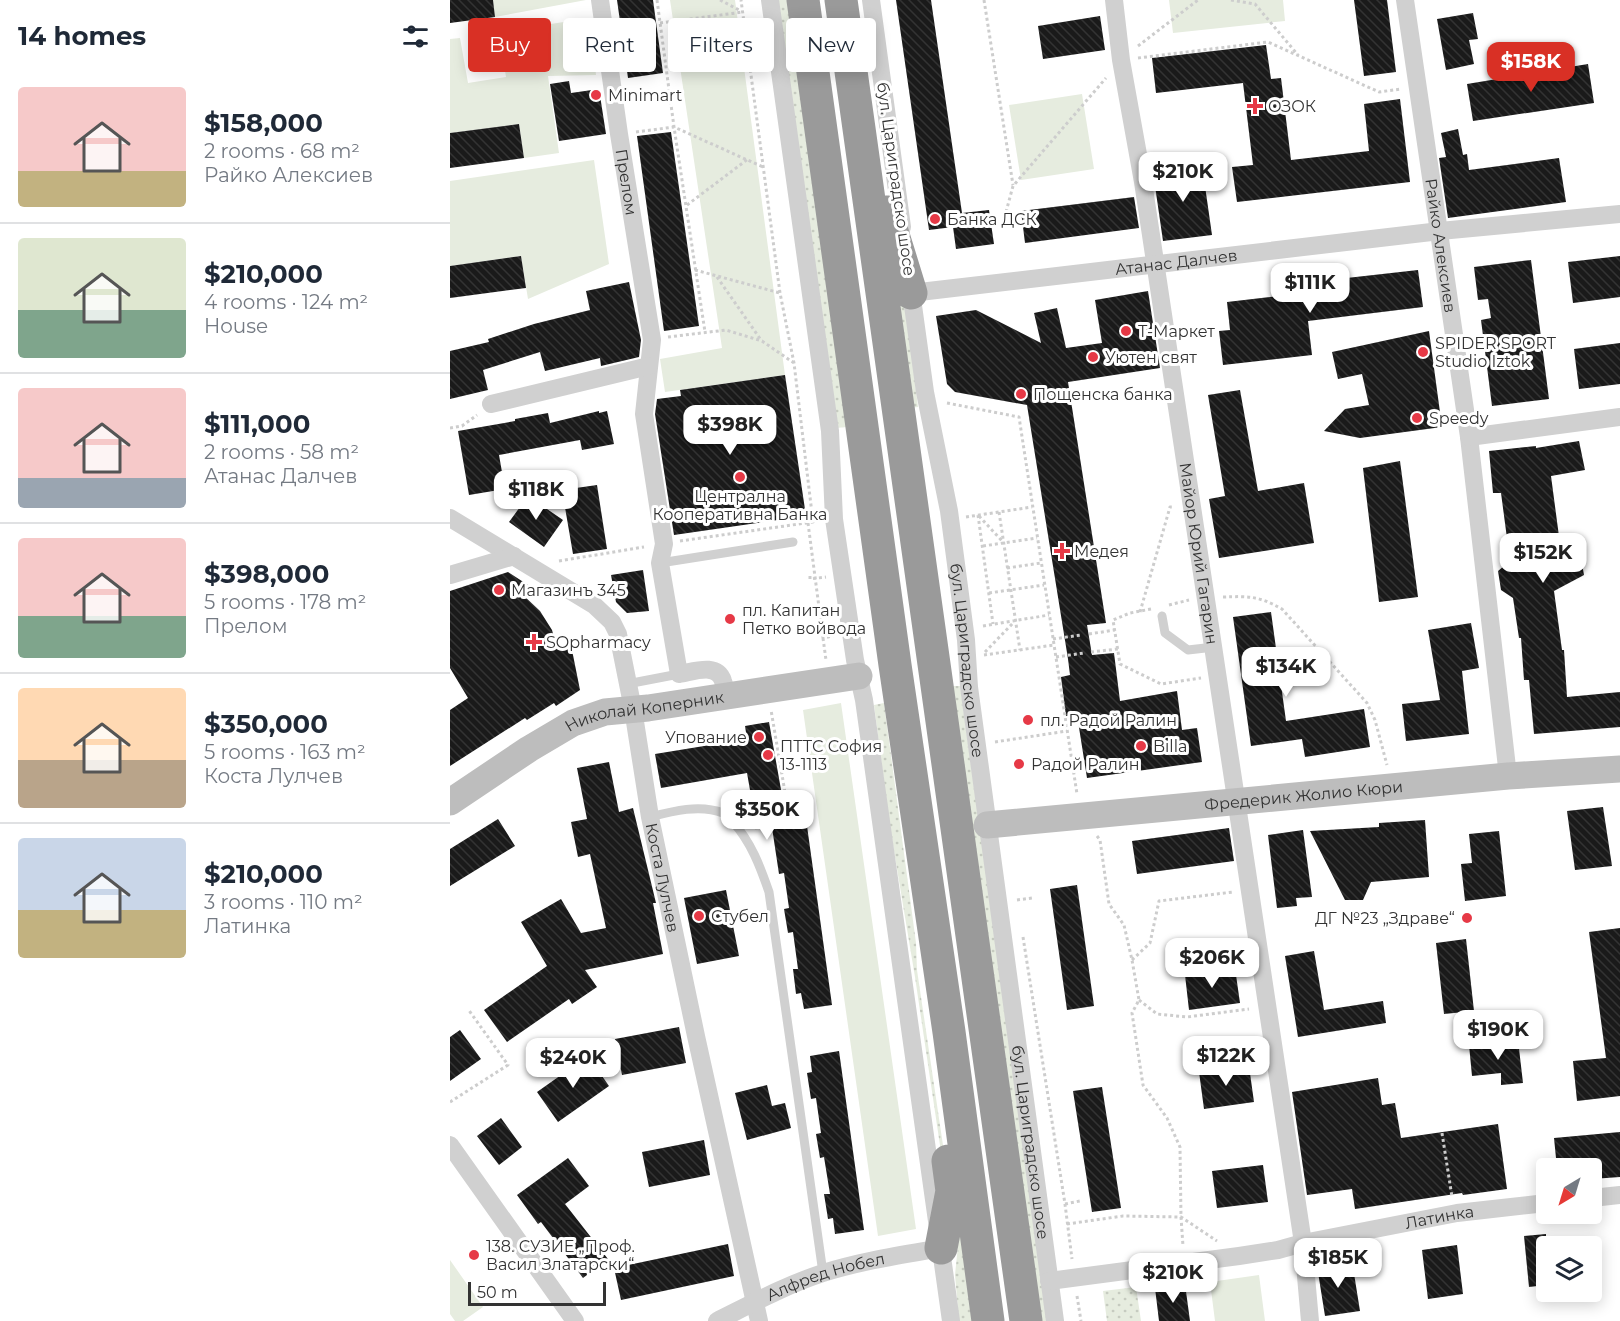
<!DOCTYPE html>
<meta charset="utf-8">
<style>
body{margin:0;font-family:Montserrat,sans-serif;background:#f6f6f7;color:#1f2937;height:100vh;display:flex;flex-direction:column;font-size:22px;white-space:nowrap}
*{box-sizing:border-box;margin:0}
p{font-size:20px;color:#747a83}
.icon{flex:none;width:33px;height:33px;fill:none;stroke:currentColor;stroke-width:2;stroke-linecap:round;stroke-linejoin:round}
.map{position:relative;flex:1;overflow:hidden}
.drawer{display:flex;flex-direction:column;background:#fff;width:450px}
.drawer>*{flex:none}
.banner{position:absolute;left:18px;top:18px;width:570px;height:54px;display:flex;gap:12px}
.needle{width:39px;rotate:218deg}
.buttons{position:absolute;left:1086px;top:1158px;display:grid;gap:12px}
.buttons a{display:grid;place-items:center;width:66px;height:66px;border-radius:6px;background:#fff;box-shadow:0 3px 15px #0003;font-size:30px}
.scale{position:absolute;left:18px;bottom:15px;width:138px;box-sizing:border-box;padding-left:6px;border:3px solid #333;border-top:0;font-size:16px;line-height:21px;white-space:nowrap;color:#333;-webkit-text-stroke:4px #fff;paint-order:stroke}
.price{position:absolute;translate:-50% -51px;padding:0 14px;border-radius:12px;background:#fff;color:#222;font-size:20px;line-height:39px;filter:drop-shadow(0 2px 3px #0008)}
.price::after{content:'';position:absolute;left:50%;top:36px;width:18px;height:14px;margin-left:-9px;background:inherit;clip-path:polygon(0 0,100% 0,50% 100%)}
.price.on{background:#d93025;color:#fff}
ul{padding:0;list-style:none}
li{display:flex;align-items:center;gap:18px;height:150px;padding:0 18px}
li+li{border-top:2px solid #e0e1e3}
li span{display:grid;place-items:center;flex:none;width:168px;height:120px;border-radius:6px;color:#555}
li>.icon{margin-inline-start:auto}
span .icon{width:72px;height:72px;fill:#fffc;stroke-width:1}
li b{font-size:26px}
h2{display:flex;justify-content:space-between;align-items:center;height:72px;padding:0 18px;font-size:26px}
.chip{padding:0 21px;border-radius:6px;background:#fff;box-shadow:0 3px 15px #0003;font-size:21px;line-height:54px}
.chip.on{background:#d93025;color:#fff}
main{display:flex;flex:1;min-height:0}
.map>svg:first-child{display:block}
.grass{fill:url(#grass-dots)}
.green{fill:#e6ecdf}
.building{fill:url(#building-back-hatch)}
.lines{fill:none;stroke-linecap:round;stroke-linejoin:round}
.path{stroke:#cdcdcd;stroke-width:3;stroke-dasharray:3 3;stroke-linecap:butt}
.lane{stroke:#d0d0d0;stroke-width:9}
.street{stroke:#d0d0d0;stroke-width:18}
.secondary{stroke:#bdbdbd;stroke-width:27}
.highway{stroke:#9a9a9a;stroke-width:33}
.poi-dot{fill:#e63946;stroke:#fff;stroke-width:2}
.labels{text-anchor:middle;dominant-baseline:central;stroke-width:6;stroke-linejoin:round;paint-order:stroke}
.poi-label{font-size:16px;fill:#333;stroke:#fff;text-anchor:start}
.street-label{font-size:16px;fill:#333;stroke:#fff}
</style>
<main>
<section class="drawer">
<h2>14 homes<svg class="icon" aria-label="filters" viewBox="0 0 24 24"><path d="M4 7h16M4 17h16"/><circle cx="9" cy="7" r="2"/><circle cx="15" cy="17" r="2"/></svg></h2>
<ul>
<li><span style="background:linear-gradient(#f6c9c9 70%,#c2b280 0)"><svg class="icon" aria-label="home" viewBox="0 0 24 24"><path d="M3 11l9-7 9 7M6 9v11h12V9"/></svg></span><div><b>$158,000</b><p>2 rooms · 68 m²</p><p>Райко Алексиев</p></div></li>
<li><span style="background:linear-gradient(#dfe7d0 60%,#7fa58c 0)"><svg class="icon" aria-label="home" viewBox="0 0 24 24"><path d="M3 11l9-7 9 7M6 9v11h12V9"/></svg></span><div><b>$210,000</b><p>4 rooms · 124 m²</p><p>House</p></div></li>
<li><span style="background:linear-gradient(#f6c9c9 75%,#9aa5b1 0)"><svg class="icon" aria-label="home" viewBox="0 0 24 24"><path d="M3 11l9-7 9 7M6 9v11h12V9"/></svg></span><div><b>$111,000</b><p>2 rooms · 58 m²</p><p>Атанас Далчев</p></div></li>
<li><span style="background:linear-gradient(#f6c9c9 65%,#7fa58c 0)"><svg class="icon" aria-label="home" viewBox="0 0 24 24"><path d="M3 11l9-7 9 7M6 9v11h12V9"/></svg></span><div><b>$398,000</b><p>5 rooms · 178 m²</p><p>Прелом</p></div></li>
<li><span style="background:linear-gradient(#ffd9b3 60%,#b9a48a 0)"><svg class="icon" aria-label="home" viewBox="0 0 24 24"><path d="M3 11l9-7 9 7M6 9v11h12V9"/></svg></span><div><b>$350,000</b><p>5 rooms · 163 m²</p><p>Коста Лулчев</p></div></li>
<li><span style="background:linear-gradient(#c9d6e8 60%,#c2b280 0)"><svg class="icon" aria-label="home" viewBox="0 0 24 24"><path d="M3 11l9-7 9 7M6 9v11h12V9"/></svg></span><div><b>$210,000</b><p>3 rooms · 110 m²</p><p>Латинка</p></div></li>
</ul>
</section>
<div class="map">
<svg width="1170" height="1321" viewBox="0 0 1170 1321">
<defs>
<pattern id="grass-dots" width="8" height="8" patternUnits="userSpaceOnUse" patternTransform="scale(1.5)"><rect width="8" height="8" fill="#e6ecdf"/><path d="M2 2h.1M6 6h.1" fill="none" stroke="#c6cbc0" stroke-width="1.8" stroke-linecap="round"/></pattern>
<pattern id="building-back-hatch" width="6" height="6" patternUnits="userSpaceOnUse" patternTransform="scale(1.5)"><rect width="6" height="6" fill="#1a1a1a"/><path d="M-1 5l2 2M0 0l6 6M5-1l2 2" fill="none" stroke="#333"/></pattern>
</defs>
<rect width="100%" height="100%" fill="#fff"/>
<!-- grass -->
<path class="grass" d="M327 0H340L397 427 386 428Z
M442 285 456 304 468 407 459 408Z
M501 686H510L599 1321H590Z
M434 703 466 943 467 970 498 1179H495L465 977 439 821 424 705Z
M510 1226 523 1321H509L505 1275Z
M686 1287 691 1321H657L653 1291Z"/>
<!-- green -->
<path class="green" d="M43 0H136L45 17Z
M220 0H285L335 375 215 392 210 359 272 348Z
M719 0H833L835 21 723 33Z
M140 18 146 75 98 76 109 153 74 158 69 124 0 133V39L10 38 18 83 56 77 49 32Z
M632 94 644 169 571 180 559 105Z
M144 160 159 264 78 299 71 256 0 266V181Z
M391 703 466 1229 428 1236 353 710Z
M0 1260 33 1307 13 1321H5L0 1314Z
M809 1275 815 1321H765L760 1282Z"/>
<!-- building -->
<path class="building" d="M0 0H43L45 17 0 23Z
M167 0H203L213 73 178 78Z
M446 0H481L512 213 539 210 544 244 506 249 503 227 479 230Z
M904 0H937L946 72 914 76Z
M1023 13 1028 39 1019 40 1024 64 996 70 987 19Z
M650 16 655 50 593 59 588 26Z
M816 45 821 79 831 78 841 160 919 151 914 104 950 99 960 182 787 202 782 167 803 165 793 83 706 93 702 58Z
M1138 64 1144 103 1023 121 1017 84Z
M119 81 121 93 149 89 156 134 109 141 100 84Z
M69 124 74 158 0 168V133Z
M1008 129 1013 155 1017 154 1019 170 1109 158 1116 202 998 218 989 158 996 157 991 133Z
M221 132 249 326 214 331 187 136Z
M752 165 762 235 713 241 703 172Z
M684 197 689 228 575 243 571 211Z
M71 256 76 288 0 298V266Z
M1170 256V297L1123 303 1118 262Z
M1081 260 1099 399 1042 406 1031 320 1041 318 1038 299 1028 300 1024 267Z
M968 270 973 307 858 321 862 355 773 365 769 331 780 330 777 302 863 292 861 282Z
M179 282 191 340 189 357 151 366 150 358 95 371 90 352 33 370 38 390 0 399V351L39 342 38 339 84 324 140 310 136 291Z
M698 291 710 368 618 382 656 623 637 625 642 655 664 653 670 701 727 691 732 730 747 728 752 762 637 778 627 715 616 716 611 677 620 675 618 659 577 405 505 392 497 384 486 316 526 310 591 343 584 313 607 308 616 348 652 343 645 300Z
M979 331 992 427 910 438 874 431 895 409 919 405 912 374 888 379 882 352Z
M1170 343V384L1129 389 1124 349Z
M335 375 356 516 224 535 205 414 207 399 231 396 230 390Z
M790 390 808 491 854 483 864 543 769 558 759 499 775 496 758 395Z
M149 411V413L157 411 164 444 132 450 130 440 49 455 55 489 19 495 8 431 65 421V419L98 413 100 423Z
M1129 441 1135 470 1101 476 1112 559 1132 564 1134 575 1104 591 1112 650H1114L1117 697 1170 692V727L1084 734 1079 680H1074L1071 638H1069L1063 598 1051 590 1048 571 1060 561 1051 493H1043L1039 451 1086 446V448Z
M950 461 968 597 929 602 913 468Z
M147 485 157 549 123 554 112 490Z
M78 496 113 520 94 547 59 522Z
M193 570 199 611 177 613 166 602 161 575Z
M58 572 78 585 72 594 90 611 102 630 107 648 121 645 130 690 106 706 104 703 77 720 75 718 0 766V710L18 698 0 668V591Z
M821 612 836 721 914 709 920 747 855 757 852 739 801 746 783 617Z
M1021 623 1029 668 1012 671 1019 734 956 741 952 704 990 700 978 630Z
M319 722 338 829 357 826 382 1005 354 1009 351 993 346 994 343 969H348L343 932 338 933 334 909 339 908 334 873 329 874 321 821 306 824 297 773 211 788 205 754 297 739 295 726Z
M159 762 169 812 183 808 206 903H203L213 954 135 970 147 987 122 1004 119 999 57 1042 34 1010 97 966 71 922 111 899 131 933 156 928 140 854 128 857 121 822 137 819 127 768Z
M1153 807 1162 866 1125 870 1117 811Z
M48 819 65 846 0 886V849Z
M975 820 979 877 921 882 913 900H895L860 831 929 827V823Z
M779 828 784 861 687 874 682 841Z
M853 830 862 897 846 898 847 906 827 908 818 835Z
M1049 831 1056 896 1015 901 1011 864 1022 863 1019 834Z
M627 885 644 1006 617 1010 600 889Z
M276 890 289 956 247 964 234 898Z
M1170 928V1096L1127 1101 1123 1061 1156 1058 1139 932Z
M1016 939 1024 1011 994 1014 986 943Z
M864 951 874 1010 933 1001 936 1023 848 1037 835 956Z
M785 968 790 1003 739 1010 735 975Z
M229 1027 236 1063 172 1075 165 1039Z
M10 1030 31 1059 0 1081V1037Z
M1068 1040 1073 1083 1051 1085V1073L1022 1076 1019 1045Z
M389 1051 414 1230 385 1234 383 1218 378 1219 374 1194H380L374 1157 370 1158 366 1134 371 1133 366 1098 361 1099 357 1073 362 1072 360 1056Z
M138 1056 159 1086 108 1122 87 1092Z
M799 1066 804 1102 754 1109 749 1072Z
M928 1078 932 1105 945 1103 951 1138 1048 1124 1057 1189 1013 1195 1012 1193 905 1209 902 1189 857 1195 842 1092Z
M317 1085 322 1106 335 1103 341 1128 297 1140 285 1093Z
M652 1087 671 1208 642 1212 623 1091Z
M51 1118 72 1147 49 1165 27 1136Z
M1170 1132V1177L1142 1179V1168H1107L1104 1138Z
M254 1140 260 1175 199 1187 192 1152Z
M118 1158 139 1186 115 1204 158 1259 133 1278 91 1222 88 1224 67 1195Z
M813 1165 818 1202 767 1208 762 1171Z
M1096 1234V1285L1079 1287 1074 1236Z
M278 1244 284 1276 171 1300 164 1268Z
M1007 1245 1013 1294 978 1299 972 1250Z
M902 1261 910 1311 875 1316 867 1266Z
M735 1284 740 1321H709L705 1288Z"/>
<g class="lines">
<!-- path -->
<path class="path" d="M207 0 224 127 255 332
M270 0 291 11
M534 0 563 185
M781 0 805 4 848 55
M210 23 293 12
M688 46 748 0
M688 58 818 42 929 92 951 89
M186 132 224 127 313 167
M237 205 298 159
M556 212 563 186 656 78
M245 270 330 293
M267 277 311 340
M218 337 276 330 312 341 344 363
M497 403 569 417 627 794
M0 428 12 426 27 415
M549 512 570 650
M528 515 543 624
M529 516 553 542
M516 517 582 507
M358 523 373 638 383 636
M230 541 363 522 344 363 330 293 291 0
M533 546 587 538
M109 561 194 547
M557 568 591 563
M360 576V579L376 577
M539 593 594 585
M773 597C799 596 809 596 832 609L917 703 925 720 937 765
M719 605 739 600
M701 609 680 613 663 620 670 664 711 684 751 678
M690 612 720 507H723
M533 626 599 615
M639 634 665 630
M373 638 376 660
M603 639 631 635
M535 652 564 622
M641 652 668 649
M534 655 604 645
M606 657 634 653
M545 742 617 731
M305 828 340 822 321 710
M647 836 650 840 659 904 674 925 682 960 689 1000 682 1013 693 1085 717 1118 730 1147 731 1217 733 1246
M567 900 582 898
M573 937 615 1204 622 1259
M682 960 700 943 709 901 783 892
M689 1000 707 1014 737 1017 799 1009
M0 1102 58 1065 18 1009
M992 1133 1002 1197
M615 1204 630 1201
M617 1224 673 1216 731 1217 767 1241
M627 1296 631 1321"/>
<!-- lane -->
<path class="lane" d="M210 563 343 542
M712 616 715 633 738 650 764 647
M177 684 229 674
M200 817C223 811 250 804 273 813 277 815 280 819 283 822 301 842 310 866 319 892L373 1273"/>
<!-- street -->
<g class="street">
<path id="s1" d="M150 0 169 134 202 340 194 414 214 544 210 563 229 674C243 672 267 662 273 681 275 686 275 691 276 696"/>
<path d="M320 0 380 431 384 519 405 660 414 700 501 1321"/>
<path d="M421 0 452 227"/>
<path id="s2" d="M664 0 671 60 693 182 853 1243 860 1321"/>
<path id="s3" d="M955 0 1019 437 1058 776"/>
<path id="s4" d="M460 284 475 392 499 511 516 640 519 687 605 1321"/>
<path id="s5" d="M461 293 990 231 1170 214"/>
<path d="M41 404 199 366"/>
<path d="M1019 437 1170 417"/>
<path id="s6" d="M0 518 144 605 162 622 168 634 183 709 200 817 246 1036 309 1321"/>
<path d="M0 575 64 556"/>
<path d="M0 1145 125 1321"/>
<path d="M1142 1198 1170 1195"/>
<path id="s7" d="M599 1281 789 1256 828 1250 853 1243 1007 1213 1096 1203"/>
<path id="s8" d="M267 1321C301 1304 336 1285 373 1273 411 1261 451 1255 491 1248"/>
</g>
<!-- secondary -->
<g class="secondary">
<path id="s9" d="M0 802 79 749 123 723 155 712 198 708 409 676"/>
<path id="s10" d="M537 825 1058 776 1170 769"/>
</g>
<!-- highway -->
<path class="highway" d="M353 0 445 665 499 1032 538 1321
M391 0C452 440 516 880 576 1321
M436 212 461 293
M491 1248 502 1191 498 1161"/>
</g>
<!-- markers -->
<g class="poi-dot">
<circle cx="146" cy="95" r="6"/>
<path d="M802 97h6v6h6v6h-6v6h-6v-6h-6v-6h6z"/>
<circle cx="485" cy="219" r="6"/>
<circle cx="676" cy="331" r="6"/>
<circle cx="973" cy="352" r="6"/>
<circle cx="643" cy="357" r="6"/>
<circle cx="571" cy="394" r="6"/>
<circle cx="967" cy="418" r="6"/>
<circle cx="290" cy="477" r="6"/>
<path d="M609 542h6v6h6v6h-6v6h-6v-6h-6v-6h6z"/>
<circle cx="49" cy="590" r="6"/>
<circle cx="280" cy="619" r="6"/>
<path d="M81 633h6v6h6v6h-6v6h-6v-6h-6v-6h6z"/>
<circle cx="578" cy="720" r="6"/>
<circle cx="309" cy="737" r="6"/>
<circle cx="691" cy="746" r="6"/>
<circle cx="318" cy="755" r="6"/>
<circle cx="569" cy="764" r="6"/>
<circle cx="249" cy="916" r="6"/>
<circle cx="1017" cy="918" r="6"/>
<circle cx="24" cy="1255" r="6"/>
</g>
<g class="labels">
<!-- poi labels -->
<g class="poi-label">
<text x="158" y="95">Minimart</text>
<text x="818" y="106">ОЗОК</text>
<text x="497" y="219">Банка ДСК</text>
<text x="688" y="331">Т-Маркет</text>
<text x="985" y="343">SPIDER SPORT<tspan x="985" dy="18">Studio Iztok</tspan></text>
<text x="655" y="357">Уютен свят</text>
<text x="583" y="394">Пощенска банка</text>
<text x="979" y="418">Speedy</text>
<text x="290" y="496" text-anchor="middle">Централна<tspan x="290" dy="18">Кооперативна Банка</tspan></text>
<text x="624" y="551">Медея</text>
<text x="61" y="590">Магазинъ 345</text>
<text x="292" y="610">пл. Капитан<tspan x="292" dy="18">Петко войвода</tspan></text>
<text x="96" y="642">SOpharmacy</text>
<text x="590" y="720">пл. Радой Ралин</text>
<text x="297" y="737" text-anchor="end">Упование</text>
<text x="330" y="746">ПТТС София<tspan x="330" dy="18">13-1113</tspan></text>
<text x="703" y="746">Billa</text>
<text x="581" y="764">Радой Ралин</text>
<text x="261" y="916">Стубел</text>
<text x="1005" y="918" text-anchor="end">ДГ №23 „Здраве“</text>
<text x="36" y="1246">138. СУЗИЕ „Проф.<tspan x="36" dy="18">Васил Златарски“</tspan></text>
</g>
<!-- street labels -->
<g class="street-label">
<text transform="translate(446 179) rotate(82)">бул. Цариградско шосе</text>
<text stroke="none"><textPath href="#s1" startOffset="184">Прелом</textPath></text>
<text stroke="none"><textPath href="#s3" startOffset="248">Райко Алексиев</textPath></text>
<text stroke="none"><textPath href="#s5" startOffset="267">Атанас Далчев</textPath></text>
<text stroke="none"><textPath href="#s2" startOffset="560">Майор Юрий Гагарин</textPath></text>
<text stroke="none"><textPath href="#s4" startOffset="381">бул. Цариградско шосе</textPath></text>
<text stroke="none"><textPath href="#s9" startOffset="219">Николай Коперник</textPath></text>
<text stroke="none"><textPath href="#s10" startOffset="318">Фредерик Жолио Кюри</textPath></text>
<text stroke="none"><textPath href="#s6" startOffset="454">Коста Лулчев</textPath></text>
<text stroke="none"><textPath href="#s4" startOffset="867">бул. Цариградско шосе</textPath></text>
<text stroke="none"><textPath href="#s7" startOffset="396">Латинка</textPath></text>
<text stroke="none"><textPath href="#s8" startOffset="118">Алфред Нобел</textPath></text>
</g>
</g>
</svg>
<div class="buttons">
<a><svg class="needle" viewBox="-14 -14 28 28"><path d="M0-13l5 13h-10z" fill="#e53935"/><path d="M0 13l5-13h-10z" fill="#747a83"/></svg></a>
<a><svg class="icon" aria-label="layers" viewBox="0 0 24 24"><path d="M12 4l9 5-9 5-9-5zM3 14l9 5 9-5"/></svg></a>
</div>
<div class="scale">50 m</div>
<b class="price on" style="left:1081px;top:93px">$158K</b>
<b class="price" style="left:733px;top:203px">$210K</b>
<b class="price" style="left:860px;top:314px">$111K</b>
<b class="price" style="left:280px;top:456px">$398K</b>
<b class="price" style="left:86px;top:521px">$118K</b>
<b class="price" style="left:1093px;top:584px">$152K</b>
<b class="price" style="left:836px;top:698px">$134K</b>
<b class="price" style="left:317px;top:841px">$350K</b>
<b class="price" style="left:762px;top:989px">$206K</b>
<b class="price" style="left:1048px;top:1061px">$190K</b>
<b class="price" style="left:776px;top:1087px">$122K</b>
<b class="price" style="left:123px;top:1089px">$240K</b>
<b class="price" style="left:888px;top:1289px">$185K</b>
<b class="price" style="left:723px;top:1304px">$210K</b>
<div class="banner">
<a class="chip on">Buy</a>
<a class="chip">Rent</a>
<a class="chip">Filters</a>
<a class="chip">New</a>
</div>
</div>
</main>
